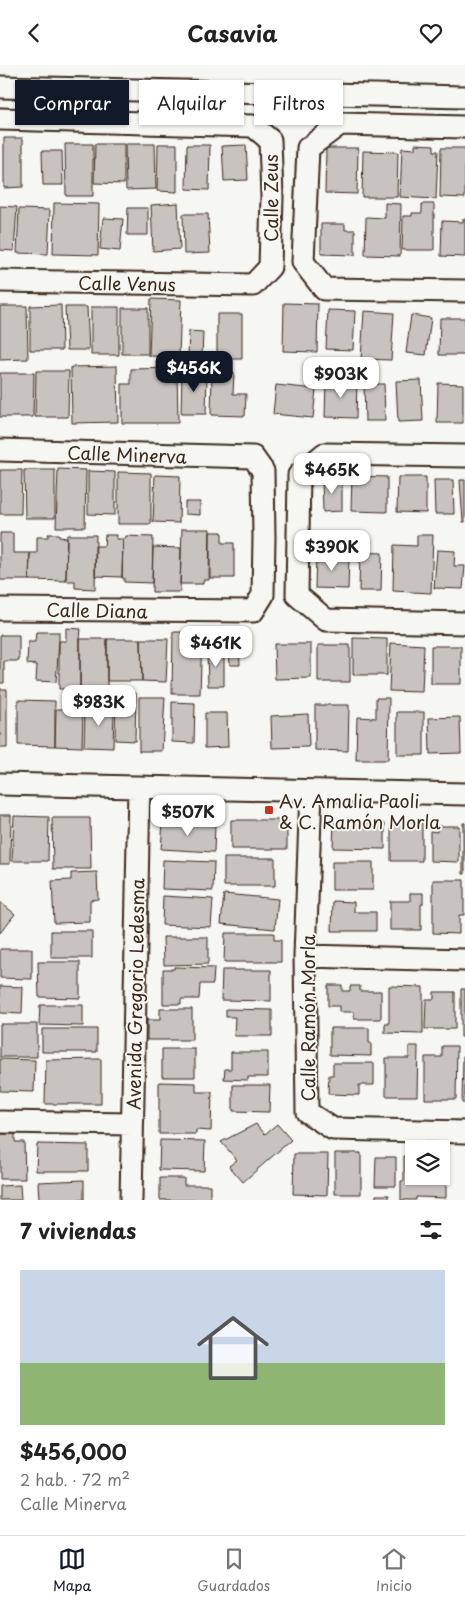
<!DOCTYPE html>
<html lang="es">
<meta charset="utf-8">
<style>
body{margin:0;font-family:"Playpen Sans",sans-serif;background:#f6f6f6;color:#222;height:100vh;display:flex;flex-direction:column;font-size:19px;white-space:nowrap}
*{box-sizing:border-box;margin:0}
p{font-size:16px;color:#767676}
.icon{flex:none;width:28px;height:28px;fill:none;stroke:currentColor;stroke-width:2;stroke-linecap:round;stroke-linejoin:round}
.map{position:relative;height:1135px;overflow:hidden}
.drawer{display:flex;flex-direction:column;background:#fff;flex:1}
.drawer>*{flex:none}
.guide{position:absolute;left:15px;top:15px;width:435px;height:45px;display:flex;gap:10px}
.fabs{position:absolute;left:405px;top:1075px;display:grid;gap:10px}
.fabs a{display:grid;place-items:center;width:45px;height:45px;border-radius:0px;background:#fff;box-shadow:0 1px 4px #0004;font-size:25px}
.price{position:absolute;translate:-50% -42px;padding:0 11px;border-radius:10px;background:#fff;color:#222;font-size:16px;line-height:32px;filter:drop-shadow(0 1px 2px #0008)}
.price::after{content:'';position:absolute;left:50%;top:30px;width:15px;height:11px;margin-left:-8px;background:inherit;clip-path:polygon(0 0,100% 0,50% 100%)}
.price.on{background:#111827;color:#fff}
ul{padding:0;list-style:none}
li{display:grid;align-content:center;gap:10px;height:265px;padding:0 20px}
li span{display:grid;place-items:center;height:155px;border-radius:0px;color:#555}
li>.icon{margin-inline-start:auto}
span .icon{width:90px;height:90px;fill:#fffc;stroke-width:1}
li b{font-size:21px}
h2{display:flex;justify-content:space-between;align-items:center;height:60px;padding:0 20px;font-size:21px}
.pill{padding:0 18px;border-radius:0px;background:#fff;box-shadow:0 1px 4px #0004;font-size:18px;line-height:45px}
.pill.on{background:#111827;color:#fff}
header{display:flex;justify-content:space-between;align-items:center;height:65px;padding:0 20px;background:#fff;font-size:22px;font-weight:700}
.dock{display:flex;justify-content:space-around;align-items:center;height:70px;border-top:1px solid #e0e0e0;background:#fff;font-size:14px;color:#767676}
.dock a{display:grid;justify-items:center;gap:2px}
.dock .on{color:#111827}
.map>svg:first-child{display:block}
.building{fill:#c8c3be;stroke:#3b2a1e}
.lines{fill:none;stroke-linecap:round;stroke-linejoin:round}
.minor-casing{stroke:#3b2a1e;stroke-width:25}
.minor{stroke:#f6f6f2;stroke-width:21}
.poi-dot{fill:#c8321e;stroke:#f6f6f2;stroke-width:2}
.labels{text-anchor:middle;dominant-baseline:central;stroke-width:4;stroke-linejoin:round;paint-order:stroke}
.street-label{font-size:18px;fill:#3b2a1e;stroke:#f6f6f2}
.poi-label{font-size:18px;fill:#3b2a1e;stroke:#f6f6f2;text-anchor:start}
</style>
<header><svg class="icon" aria-label="back" viewBox="0 0 24 24"><path d="M15 5l-7 7 7 7"/></svg>Casavia<svg class="icon" aria-label="heart" viewBox="0 0 24 24"><path d="M12 20l-8-8c-3-5 5-10 8-4 3-6 11-1 8 4z"/></svg></header>
<div class="map">
<svg width="465" height="1135" viewBox="0 0 465 1135">
<rect width="100%" height="100%" fill="#f6f6f2"/>
<filter id="ink" filterUnits="userSpaceOnUse"><feTurbulence type="fractalNoise" baseFrequency=".02" numOctaves="2"/><feDisplacementMap in="SourceGraphic" scale="10" xChannelSelector="R" yChannelSelector="G"/><feConvolveMatrix kernelMatrix="1 2 1 2 8 2 1 2 1" color-interpolation-filters="sRGB"/></filter>
<g filter="url(#ink)">
<!-- building -->
<path class="building" d="M4 73H23V122L4 123Z
M65 79H93V131H66Z
M95 79H124V119L94 118Z
M125 79H155L156 124 126 125Z
M158 79H177V127L157 126Z
M415 79 434 80V86H438L436 134 400 132 402 83 415 84Z
M187 80H210L209 125 186 124Z
M246 80 248 115 224 116 222 81Z
M326 83H358L357 129 325 128Z
M441 83H465V133L440 132Z
M42 86H62L63 120H43Z
M363 86 398 87 397 132H362Z
M54 138 99 139 98 190 53 189Z
M178 138 180 184 153 186 151 140Z
M385 138 401 139 400 191 365 190 366 152 385 153Z
M422 139H434V185H402L403 151H412V148H422Z
M0 141 17 142 14 186 0 185Z
M128 143H148V170H127Z
M19 144 50 145 48 189 17 188Z
M183 149H208L210 188 184 189Z
M103 153 123 154 120 186 100 184Z
M463 154H465V192L441 191 442 156 463 157Z
M321 159H345V165H355V190L321 189Z
M151 234 181 235 179 292 149 291Z
M284 238 318 239 317 287 283 286Z
M61 240 62 285H30V241Z
M0 241H27L28 294 0 295Z
M65 242H87L89 285H67Z
M91 242H119V290H91Z
M122 243H148V289H122Z
M328 245 355 246 353 285 326 284Z
M364 246 394 248 391 295 361 294Z
M217 249H242V294H217Z
M411 250 431 253 426 290 406 288Z
M440 253H465V290H439Z
M189 266 203 267 202 291H188Z
M117 301 118 357 72 358 71 302Z
M177 303 178 358H122V319H131V304Z
M36 306H69L68 352H35Z
M182 307H207L206 349H181Z
M0 308H34L33 352H0Z
M212 308H234L233 329H246L245 351 211 350Z
M326 315 357 316 356 353 325 352Z
M421 315 423 356 398 357 396 316Z
M438 318 463 319V358H437Z
M364 319H384L385 356H365Z
M276 320 316 324 313 353 273 349Z
M58 404 86 405 85 462H56Z
M0 405H22L21 449H0Z
M24 405H55V453H25Z
M88 406 115 407V450L88 449Z
M118 407 151 408V459H118Z
M155 410 180 411 179 458 153 457Z
M352 411 387 412V447L351 446Z
M398 412H426V448L397 447Z
M322 413H342V446L323 447Z
M434 415H453L454 449H435Z
M460 415H465V457H463Z
M185 437H200V450L185 449Z
M182 464H210L209 515H203V519H180Z
M210 467H222V478H234V513H210Z
M0 468H13V488H30L29 515H0Z
M48 469H59V472L67 473 66 516 29 515 30 488H37V472H48Z
M67 470H96L95 524 75 523V516H66Z
M105 470H116V474H123L122 512 95 511V481H104Z
M417 470H433L431 528 393 526 394 480 417 481Z
M126 471 153 472 152 518 124 517V513H122L123 474H125Z
M153 482 181 483 180 527H152Z
M437 485 455 486 454 501H465L463 524 434 523Z
M360 487 382 488 381 526H359Z
M316 490 349 491 348 524 315 523Z
M66 563 81 564 80 574V624H59V576H66Z
M36 567H59V576L56 617 36 616 37 600 27 599 28 577H35Z
M173 567H202L200 629H172Z
M0 570H19V596H4V618H0Z
M353 573 387 574V610H353Z
M80 574H107V624H80Z
M107 574H141L142 616H107Z
M141 574H168L166 617 142 616Z
M239 576 240 600H230L229 577Z
M391 578 424 580 422 627 389 626Z
M274 579H311V613L275 614Z
M318 580H350V617H318Z
M431 581H461V619H431Z
M207 585H224V621H208Z
M0 624H7V683H0Z
M116 628H136L135 676 115 675Z
M139 632H165L162 686H139Z
M376 633H389L388 695H356L357 652 376 653Z
M18 635 55 636V681L18 680Z
M172 637 195 638 194 678 172 677Z
M315 640H349L348 686 315 685Z
M85 642 114 643 113 683 84 682Z
M56 644H83L82 682 55 681Z
M397 647H424V690H397Z
M205 648H227L228 682 205 683Z
M308 649 309 682 272 683 271 651Z
M460 652 461 688 430 689 429 653Z
M0 750H11L10 799H0Z
M14 751 49 752 48 796H12Z
M52 753H90L91 804H53Z
M231 755H287V784H231Z
M163 757 215 760 214 787 161 784Z
M334 757 385 758V784L333 783Z
M391 757H422V796H391Z
M463 758H465V809H463Z
M437 761H459V797L430 796V766L437 767Z
M224 793H275V821H224Z
M163 795 214 797 213 826 162 824Z
M332 797H373V825H332Z
M97 807 98 834 90 835V857L54 858 52 816 71 815V808Z
M433 815H464V850H459V869L433 868Z
M410 828H423V839H421V865H390V836H410Z
M224 829 278 834 275 864 221 859Z
M163 831 213 834 211 862 162 860Z
M333 836 354 837V847H376V866H332Z
M0 837 15 849 0 868Z
M51 866H92V893H51Z
M225 868H274V875H281V897H224Z
M163 872H208V899L164 900Z
M0 884H32V914L0 913Z
M38 897H80V933L39 932Z
M174 902 214 903 213 919H200L199 934H181V939H163V904H174Z
M222 905H271V936L221 935Z
M328 920H342V926H350V921H360V926H381V954H354V947H339V941H328Z
M0 921 23 922 22 949 0 948Z
M389 921 423 922V969L385 968V959H389Z
M461 924H465V972H461Z
M434 927H455V964H425L426 934H434Z
M40 940H83V961L39 960Z
M160 944H192V975H147V955H160Z
M226 944 272 945V971H234L235 952H226Z
M0 959H37V992H0Z
M330 963H369V978H371V991L330 990Z
M42 964H97V987H42Z
M409 981H418L417 1031H386V993H409Z
M442 981H457L456 1034H425V992H442Z
M162 984H195V1012H162Z
M231 987H268V1012H248V1015L224 1014 225 1004H231Z
M463 991H465V1038H462Z
M0 994 35 995 34 1027 0 1026Z
M101 994V1039H45L46 995Z
M333 998H374V1020H359V1030L328 1029 329 1010H333Z
M159 1017 196 1018V1027H212L211 1066 196 1065V1069H159Z
M233 1020H270L269 1047 233 1046Z
M256 1059 265 1069 277 1059 291 1075 243 1117 229 1101 237 1095 221 1077Z
M0 1069H15V1077H24L25 1114H0Z
M160 1075 205 1076 204 1106 159 1105Z
M37 1079 88 1080V1106H36Z
M335 1088H361V1129H335Z
M294 1089H328L327 1130 293 1129Z
M404 1091 414 1092V1111H441V1092H446V1133L416 1132V1135H401V1116H404Z
M376 1092H396V1121H375Z
M160 1113H184V1120H210V1135H160Z
M84 1115V1135H39L38 1117Z
M20 1120 21 1135H0V1121Z
M376 1130H389V1135H376Z"/>
<g class="lines">
<!-- minor casing -->
<g class="minor-casing">
<path id="minor" d="M0 22 465 32
M0 54 253 61 270 75 272 132 270 202 253 220 0 216
M465 62 340 59 308 83 303 197 324 224 465 226
M0 385 253 392 263 406 264 472 263 530 253 546 0 544
M465 391 324 389 299 410 297 530 326 555 465 558
M0 719 465 729
M311 726 305 891 307 1047 333 1064 465 1067
M305 891 465 895
M0 1057 132 1059
M131 1135 139 723"/>
</g>
<!-- minor -->
<use href="#minor" class="minor"/>
</g>
</g>
<!-- markers -->
<rect class="poi-dot" x="264" y="740" width="10" height="10" rx="2.5"/>
<g class="labels">
<!-- street labels -->
<g class="street-label">
<text transform="translate(270 133) rotate(-90)">Calle Zeus</text>
<text transform="translate(127 218) rotate(1)">Calle Venus</text>
<text transform="translate(127 389) rotate(2)">Calle Minerva</text>
<text transform="translate(97 545) rotate(1)">Calle Diana</text>
<text transform="translate(135 929) rotate(-89)">Avenida Gregorio Ledesma</text>
<text transform="translate(307 953) rotate(-90)">Calle Ramón Morla</text>
</g>
<!-- poi labels -->
<g class="poi-label">
<text x="279" y="735">Av. Amalia Paoli<tspan x="279" dy="21">&amp; C. Ramón Morla</tspan></text>
</g>
</g>
</svg>
<div class="fabs">
<a><svg class="icon" aria-label="layers" viewBox="0 0 24 24"><path d="M12 4l9 5-9 5-9-5zM3 14l9 5 9-5"/></svg></a>
</div>
<b class="price on" style="left:194px;top:328px">$456K</b>
<b class="price" style="left:341px;top:334px">$903K</b>
<b class="price" style="left:332px;top:430px">$465K</b>
<b class="price" style="left:332px;top:507px">$390K</b>
<b class="price" style="left:216px;top:603px">$461K</b>
<b class="price" style="left:99px;top:662px">$983K</b>
<b class="price" style="left:188px;top:772px">$507K</b>
<div class="guide">
<a class="pill on">Comprar</a>
<a class="pill">Alquilar</a>
<a class="pill">Filtros</a>
</div>
</div>
<section class="drawer">
<h2>7 viviendas<svg class="icon" aria-label="filters" viewBox="0 0 24 24"><path d="M4 7h16M4 17h16"/><circle cx="9" cy="7" r="2"/><circle cx="15" cy="17" r="2"/></svg></h2>
<ul>
<li><span style="background:linear-gradient(#c9d6e8 60%,#8fb573 0)"><svg class="icon" aria-label="home" viewBox="0 0 24 24"><path d="M3 11l9-7 9 7M6 9v11h12V9"/></svg></span><div><b>$456,000</b><p>2 hab. · 72 m²</p><p>Calle Minerva</p></div></li>
</ul>
</section>
<nav class="dock">
<a class="on"><svg class="icon" aria-label="map" viewBox="0 0 24 24"><path d="M3 6l6-2 6 2 6-2v14l-6 2-6-2-6 2zM9 4v14M15 6v14"/></svg>Mapa</a>
<a><svg class="icon" aria-label="saved" viewBox="0 0 24 24"><path d="M7 4h10v16l-5-4-5 4z"/></svg>Guardados</a>
<a><svg class="icon" aria-label="home" viewBox="0 0 24 24"><path d="M3 11l9-7 9 7M6 9v11h12V9"/></svg>Inicio</a>
</nav>
